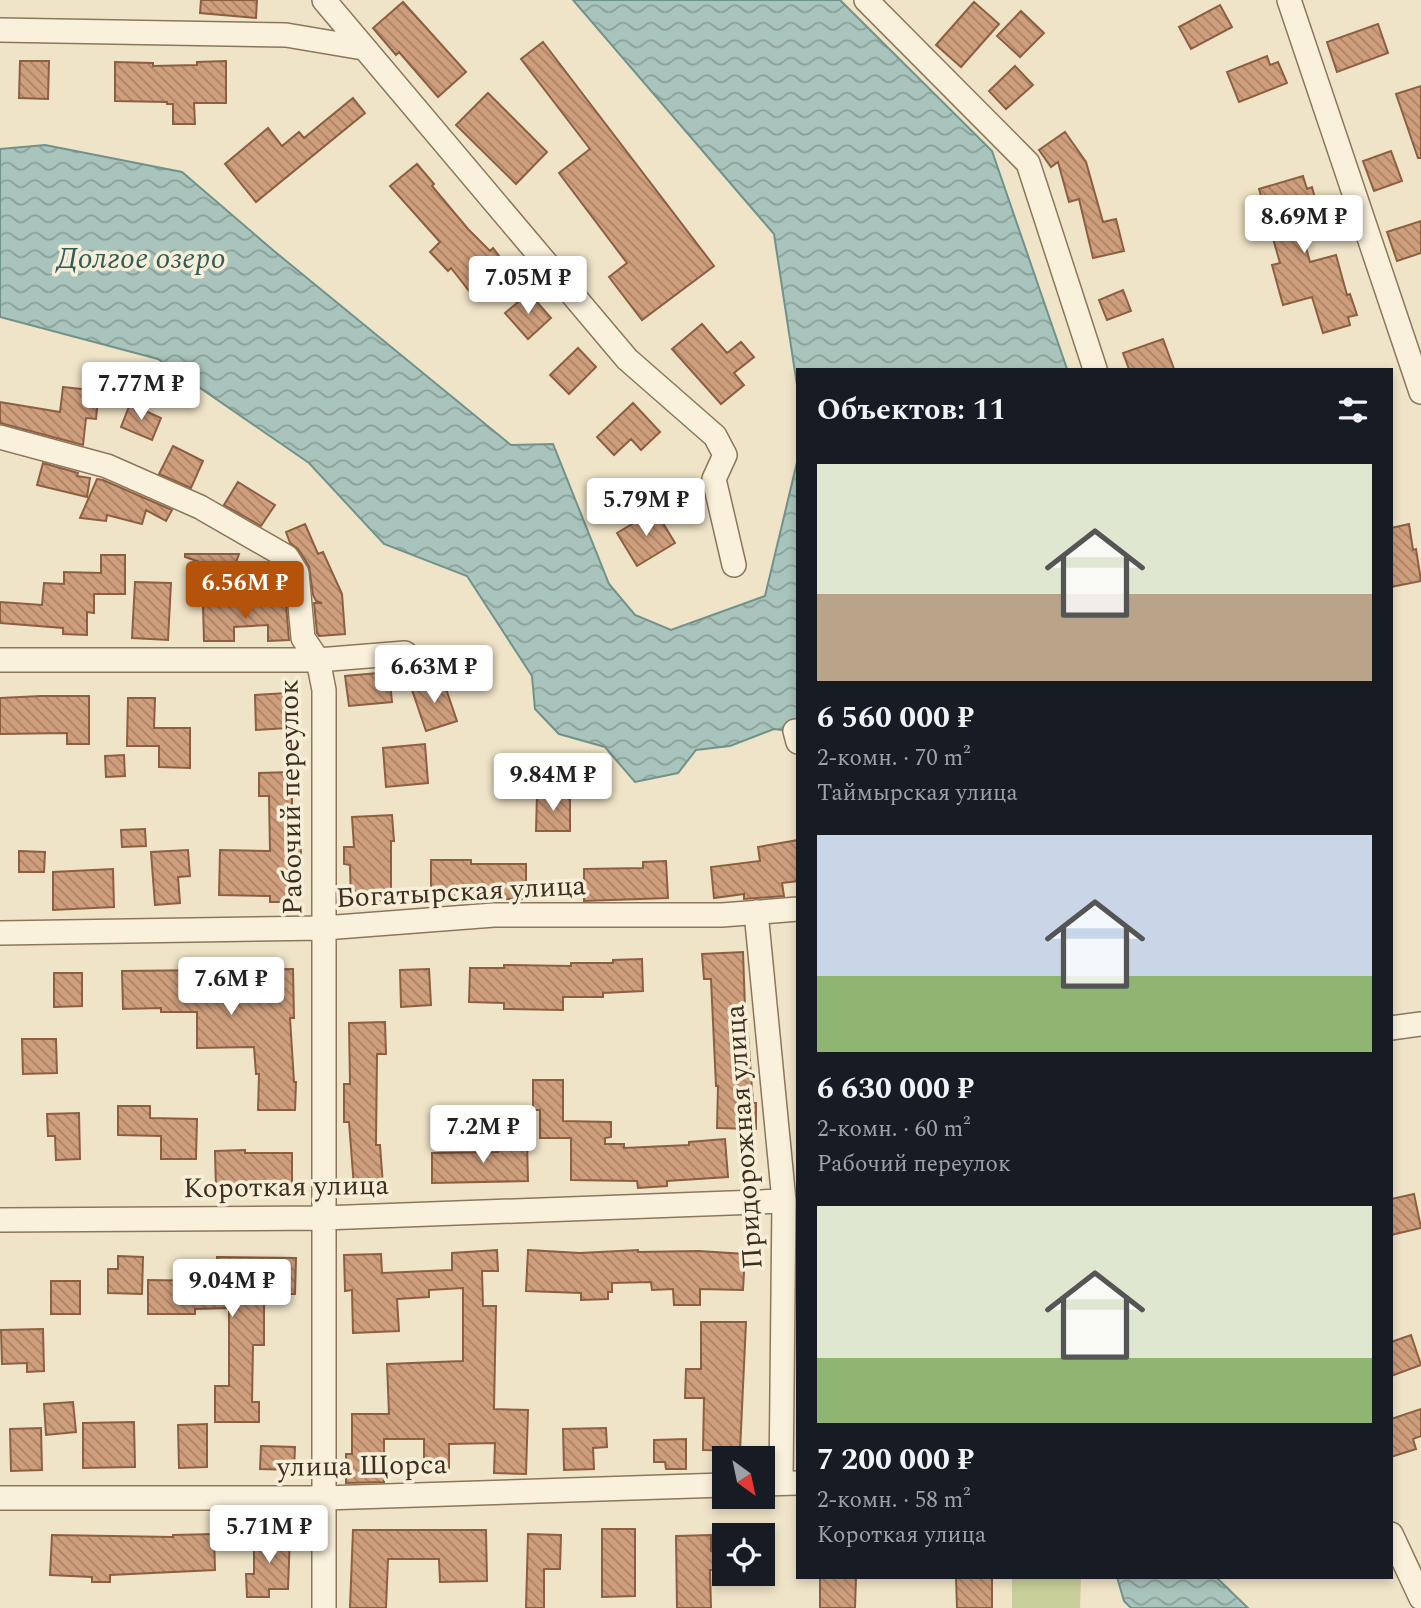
<!DOCTYPE html>
<html lang="ru">
<meta charset="utf-8">
<style>
body{margin:0;font-family:Spectral,serif;background:#242831;color:#f1f3f6;height:100vh;display:flex;flex-direction:column;font-size:26px;white-space:nowrap}
*{box-sizing:border-box;margin:0}
p{font-size:23px;color:#9ea1a6}
.icon{flex:none;width:38px;height:38px;fill:none;stroke:currentColor;stroke-width:2;stroke-linecap:round;stroke-linejoin:round}
.map{position:relative;flex:1;overflow:hidden}
.panel{position:absolute;left:796px;top:368px;width:597px;height:1211px;display:flex;flex-direction:column;background:#171b24;border-radius:0px;box-shadow:0 4px 10px #0003}
.panel>*{flex:none}
.needle{width:46px;rotate:147deg}
.controls{position:absolute;left:712px;top:1446px;display:grid;gap:14px}
.controls a{display:grid;place-items:center;width:63px;height:63px;border-radius:0px;background:#171b24;box-shadow:0 4px 10px #0003;font-size:35px}
.price{position:absolute;translate:-50% -60px;padding:0 16px;border-radius:7px;background:#fff;color:#222;font-size:23px;line-height:46px;filter:drop-shadow(0 2px 4px #0008)}
.price::after{content:'';position:absolute;left:50%;top:42px;width:21px;height:16px;margin-left:-10px;background:inherit;clip-path:polygon(0 0,100% 0,50% 100%)}
.price.current{background:#b45309;color:#fff}
ul{padding:0;list-style:none}
li{display:grid;align-content:center;gap:14px;height:371px;padding:0 21px}
li span{display:grid;place-items:center;height:217px;border-radius:0px;color:#555}
li>.icon{margin-inline-start:auto}
span .icon{width:126px;height:126px;fill:#fffc;stroke-width:1}
li b{font-size:30px}
h2{display:flex;justify-content:space-between;align-items:center;height:84px;padding:0 21px;font-size:30px}
.map>svg:first-child{display:block}
.green{fill:#c9cf9b}
.water{fill:url(#water-waves);stroke:#6f938a;stroke-width:2}
.building{fill:url(#building-back-hatch);stroke:#8d5f41;stroke-width:2}
.lines{fill:none;stroke-linecap:round;stroke-linejoin:round}
.minor-casing{stroke:#8d765c;stroke-width:26}
.minor{stroke:#faf1dc;stroke-width:23}
.labels{text-anchor:middle;dominant-baseline:central;stroke-width:7;stroke-linejoin:round;paint-order:stroke}
.street-label{font-size:28px;fill:#3d2e20;stroke:#f7eed8}
.water-label{font-size:30px;font-style:italic;fill:#2f5d5a;stroke:#f7eed8}
</style>
<div class="map">
<svg width="1421" height="1608" viewBox="0 0 1421 1608">
<defs>
<pattern id="water-waves" width="16" height="10" patternUnits="userSpaceOnUse" patternTransform="scale(1.75)"><rect width="16" height="10" fill="#a9c4bc"/><path d="M0 5q4-4 8 0t8 0" fill="none" stroke="#8ba098"/></pattern>
<pattern id="building-back-hatch" width="6" height="6" patternUnits="userSpaceOnUse" patternTransform="scale(1.75)"><rect width="6" height="6" fill="#cf9f7d"/><path d="M-1 5l2 2M0 0l6 6M5-1l2 2" fill="none" stroke="#a98266"/></pattern>
</defs>
<rect width="100%" height="100%" fill="#f0e4c8"/>
<!-- green -->
<path class="green" d="M1012 1577H1081L1080 1608H1012Z"/>
<!-- water -->
<path class="water" d="M573 0H840L992 151 1067 369H798V392L774 234Z
M45 145 182 172 274 251 511 445 553 444 609 584 635 615 671 630 765 596 798 458V732L774 729 730 746 696 750 678 773 635 782 605 747 559 734 535 709 532 676 467 576 384 544 309 463 158 359 0 317V149Z
M1117 1577H1216L1248 1608H1131L1124 1601Z"/>
<!-- building -->
<path class="building" d="M201 0H257L256 18 200 13Z
M403 2 466 72 438 97 399 52 396 55 373 28Z
M974 2 999 24 961 67 936 45Z
M1220 5 1232 27 1191 49 1179 27Z
M1021 11 1044 33 1020 57 997 36Z
M1378 24 1388 53 1337 72 1327 42Z
M543 42 714 266 642 320 609 277 627 263 559 173 590 149 521 59Z
M1267 56 1270 65 1278 62 1287 83 1239 102 1227 72Z
M20 61H49L48 99 19 98Z
M226 61V103H194L195 124H173V104H167V102L115 101V62L153 63V66L197 65V62Z
M1015 66 1033 85 1006 109 989 91Z
M1421 86V158H1418L1396 94Z
M488 93 547 152 516 184 456 125Z
M353 98 365 113 256 202 225 164 268 128 282 146 299 132 304 138Z
M1065 132 1086 162 1103 222 1116 219 1124 251 1093 258 1079 199 1069 202 1058 162 1051 167 1039 150Z
M1391 151 1402 181 1374 191 1363 161Z
M417 164 434 184 432 186 468 229 490 251 493 248 509 269 474 297 451 268 448 271 430 252 440 242 390 186Z
M1303 176 1307 189 1312 187 1321 220 1300 226 1310 262 1336 255 1347 295 1350 294 1357 315 1348 317 1350 325 1323 333 1312 297 1283 305 1272 265 1280 263 1259 189Z
M1421 221V253L1397 261 1387 232Z
M1123 290 1131 311 1107 320 1099 300Z
M529 293 551 318 528 339 505 313Z
M702 324 727 353 741 342 754 357 734 373 744 385 721 404 672 349Z
M1163 339 1174 369H1129L1123 353Z
M578 348 596 367 569 394 550 375Z
M63 387 99 391 96 419 86 418 83 445 0 423V402L60 412Z
M633 403 660 432 641 450 631 439 614 455 597 437Z
M130 404 161 418 152 440 121 427Z
M173 446 203 461 191 488 159 474Z
M43 463 78 473 77 476 90 478 87 497 37 485Z
M97 479 103 480 172 510 166 521 146 510 142 524 107 515 106 521 80 518Z
M238 482 275 505 261 526 224 505Z
M655 510 675 543 637 566 617 533Z
M305 524 318 554 323 552 342 594 345 634 319 636 317 633 314 603H322L316 601 313 595 309 566 298 549 290 543 286 532Z
M1409 524 1413 550 1416 549 1421 581 1391 587V528Z
M185 554H239L232 573 185 557Z
M101 555H125V594H94V613L87 612V635L63 634V628L0 623V602L42 605 44 583 64 584V572L101 573Z
M135 582 171 583 168 640 132 638Z
M286 604 289 640 268 641V625L234 627V641H204L203 606Z
M389 672 392 702 349 706 345 676Z
M443 680 457 721 426 731 412 690Z
M286 693 288 728 256 730 255 695Z
M41 696H89V744H67V733L0 734V698Z
M128 698H155L154 728H190V768L159 767V746H127Z
M425 744 428 783 386 787 383 748Z
M124 755 125 776 106 777 105 756Z
M292 772V820L300 819 301 859H291V902H270V896L219 895 220 850 270 851 269 796H259V773Z
M537 794H570V831H536Z
M392 815 394 841H391V904H351L350 865 344 864V847H354L352 817Z
M145 829 146 846 122 847 121 830Z
M798 840V881L782 883 784 896 744 899V894L714 898 711 867 760 861 758 847Z
M188 850 190 876 178 877 180 903 155 905 151 852Z
M19 851 45 852 44 872H19Z
M431 860H471V864H526V899H431Z
M666 861 668 898 584 901V869L643 868V862Z
M113 869 114 907 53 910V872Z
M743 952 746 1035 748 1034 753 1103H756V1129L717 1128 718 1086H716L711 979H704L702 954Z
M642 959 643 991 603 993V997H563V1010L504 1009V1003L469 1002 470 968H504V965L571 966V963H613V960Z
M293 969 294 1018H290L294 1082H296L295 1110H258L259 1074H256L254 1047 197 1048V1012H161V1008L123 1009 122 971Z
M429 969 431 1005 401 1007 400 970Z
M54 973H82V1006L54 1007Z
M385 1022 386 1054H377L376 1145H380L383 1185 354 1187 349 1122H344V1084H350L349 1023Z
M22 1039H56L57 1073 23 1074Z
M533 1080H563V1121L611 1122V1137L605 1138V1144H624V1148L689 1145V1142L725 1139 728 1177 667 1181V1186L638 1188 637 1181 571 1180V1138H540V1110H533Z
M118 1106H150V1118L197 1119 196 1159H161V1136L118 1135Z
M79 1113 80 1159 56 1160 55 1136H48L47 1114Z
M527 1142 528 1181 432 1183V1153L498 1152V1143Z
M245 1150V1153H292V1189L216 1190 215 1151Z
M1414 1194 1421 1228 1391 1235V1199Z
M497 1250 498 1271H482L483 1306H496L494 1409 528 1410 526 1474 494 1473 495 1443 449 1444V1471H424V1439H384V1482L346 1483V1454H352V1414H389L387 1364 463 1361V1288L429 1290V1297L397 1299 399 1331 353 1333 352 1290 345 1291 344 1255 381 1254 382 1273 452 1270V1253Z
M528 1250 580 1253 638 1250V1252L699 1251 745 1254 743 1290 700 1289V1305H674L673 1289 652 1290 651 1282 612 1283V1292H608V1299L581 1300V1293L526 1291Z
M118 1256 143 1257 142 1294 108 1293V1269H118Z
M217 1257 296 1258 295 1294H264V1345H253L252 1402H259V1422H215V1386H229V1308L195 1309V1314H148V1280L217 1281Z
M51 1281H80V1314H51Z
M701 1322H746L740 1451 703 1450 704 1398H685L686 1369H701Z
M43 1329 44 1371 27 1372V1363L2 1364 1 1330Z
M1411 1335 1421 1365 1391 1376V1342Z
M73 1402 76 1432 46 1435 44 1404Z
M1421 1409V1436L1413 1439 1416 1449 1391 1457V1419Z
M134 1422 135 1467 83 1468V1423Z
M207 1424V1467L179 1468 178 1425Z
M41 1428 42 1470 11 1471 10 1429Z
M606 1428 607 1447 593 1448 594 1469 564 1470 563 1429Z
M686 1439V1469H666L665 1462H654V1440Z
M261 1446 295 1447 294 1470 260 1469Z
M602 1529H635V1596L602 1597Z
M353 1530H486L487 1581 440 1582 439 1559H388L386 1608H350Z
M214 1534 215 1570 110 1575V1582H92V1577L50 1575 52 1535 173 1537V1535Z
M254 1534H290L288 1589H269V1597H247L246 1574H254Z
M528 1534 561 1535 560 1569H544V1608H526Z
M711 1535V1551H724V1570H710L711 1608H677L676 1536Z
M820 1577H856L855 1608H820Z
M956 1577H992V1608H957Z"/>
<g class="lines">
<!-- minor casing -->
<g class="minor-casing">
<path id="minor" d="M324 0 627 359 715 436 725 455 714 479 734 565
M866 0 1028 163 1095 369
M1289 0 1421 392
M0 30 286 35 363 48
M0 437 107 466 200 507 287 557 297 573 303 638 318 660 324 690V1608
M0 660H318L405 653
M795 731 798 742
M756 912 784 1201 781 1483
M0 933 324 928 494 915H722L798 909
M1391 1028 1421 1024
M0 1220 323 1218 784 1201
M763 1484 798 1483
M0 1498H324L724 1485
M1391 1534 1421 1598"/>
</g>
<!-- minor -->
<use href="#minor" class="minor"/>
</g>
<g class="labels">
<!-- street labels -->
<g class="street-label">
<text transform="translate(291 797) rotate(-91)">Рабочий переулок</text>
<text transform="translate(461 892) rotate(-3)">Богатырская улица</text>
<text transform="translate(744 1137) rotate(-94)">Придорожная улица</text>
<text transform="translate(286 1187) rotate(-1)">Короткая улица</text>
<text transform="translate(362 1466) rotate(-1)">улица Щорса</text>
</g>
<!-- water labels -->
<g class="water-label">
<text x="141" y="259">Долгое озеро</text>
</g>
</g>
</svg>
<div class="controls">
<a><svg class="needle" viewBox="-14 -14 28 28"><path d="M0-13l5 13h-10z" fill="#e53935"/><path d="M0 13l5-13h-10z" fill="#9ea1a6"/></svg></a>
<a><svg class="icon" aria-label="locate" viewBox="0 0 24 24"><circle cx="12" cy="12" r="6"/><path d="M12 2v4M12 18v4M2 12h4M18 12h4"/></svg></a>
</div>
<b class="price" style="left:1304px;top:255px">8.69M ₽</b>
<b class="price" style="left:528px;top:316px">7.05M ₽</b>
<b class="price" style="left:141px;top:422px">7.77M ₽</b>
<b class="price" style="left:646px;top:538px">5.79M ₽</b>
<b class="price current" style="left:245px;top:621px">6.56M ₽</b>
<b class="price" style="left:434px;top:705px">6.63M ₽</b>
<b class="price" style="left:553px;top:813px">9.84M ₽</b>
<b class="price" style="left:231px;top:1017px">7.6M ₽</b>
<b class="price" style="left:483px;top:1165px">7.2M ₽</b>
<b class="price" style="left:232px;top:1319px">9.04M ₽</b>
<b class="price" style="left:269px;top:1565px">5.71M ₽</b>
<section class="panel">
<h2>Объектов: 11<svg class="icon" aria-label="filters" viewBox="0 0 24 24"><path d="M4 7h16M4 17h16"/><circle cx="9" cy="7" r="2"/><circle cx="15" cy="17" r="2"/></svg></h2>
<ul>
<li><span style="background:linear-gradient(#dfe7d0 60%,#b9a48a 0)"><svg class="icon" aria-label="home" viewBox="0 0 24 24"><path d="M3 11l9-7 9 7M6 9v11h12V9"/></svg></span><div><b>6 560 000 ₽</b><p>2-комн. · 70 m²</p><p>Таймырская улица</p></div></li>
<li><span style="background:linear-gradient(#c9d6e8 65%,#8fb573 0)"><svg class="icon" aria-label="home" viewBox="0 0 24 24"><path d="M3 11l9-7 9 7M6 9v11h12V9"/></svg></span><div><b>6 630 000 ₽</b><p>2-комн. · 60 m²</p><p>Рабочий переулок</p></div></li>
<li><span style="background:linear-gradient(#dfe7d0 70%,#8fb573 0)"><svg class="icon" aria-label="home" viewBox="0 0 24 24"><path d="M3 11l9-7 9 7M6 9v11h12V9"/></svg></span><div><b>7 200 000 ₽</b><p>2-комн. · 58 m²</p><p>Короткая улица</p></div></li>
</ul>
</section>
</div>
